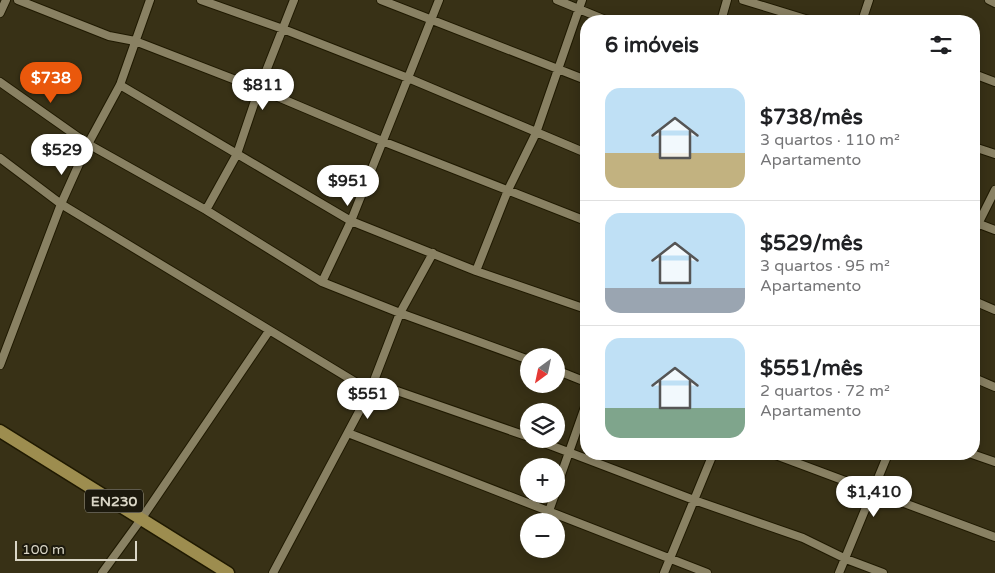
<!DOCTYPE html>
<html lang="pt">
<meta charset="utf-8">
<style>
body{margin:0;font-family:"Varela Round",sans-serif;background:#f2f2f2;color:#202124;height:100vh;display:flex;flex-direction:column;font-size:19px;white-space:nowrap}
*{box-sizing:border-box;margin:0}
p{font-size:16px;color:#757577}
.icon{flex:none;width:28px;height:28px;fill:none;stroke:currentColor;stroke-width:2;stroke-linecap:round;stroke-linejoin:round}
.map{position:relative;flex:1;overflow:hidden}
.panel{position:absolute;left:580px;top:15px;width:400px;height:445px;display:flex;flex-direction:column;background:#fff;border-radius:20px;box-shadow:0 2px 12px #0003}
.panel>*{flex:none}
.needle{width:32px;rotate:213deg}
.tools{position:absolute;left:520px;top:348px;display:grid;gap:10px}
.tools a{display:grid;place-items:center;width:45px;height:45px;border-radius:50%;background:#fff;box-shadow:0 2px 12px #0003;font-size:25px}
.scale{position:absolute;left:15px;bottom:12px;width:122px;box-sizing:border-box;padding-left:5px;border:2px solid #dad6c6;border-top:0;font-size:14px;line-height:18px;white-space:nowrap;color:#dad6c6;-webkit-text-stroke:4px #1c190d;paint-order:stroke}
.price{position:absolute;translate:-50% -42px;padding:0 11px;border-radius:18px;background:#fff;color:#222;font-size:16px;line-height:32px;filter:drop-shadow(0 1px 2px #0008)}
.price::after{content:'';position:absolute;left:50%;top:30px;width:15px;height:11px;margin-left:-8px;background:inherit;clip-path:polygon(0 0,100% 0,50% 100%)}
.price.selected{background:#ea580c;color:#fff}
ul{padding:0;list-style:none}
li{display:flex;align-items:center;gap:15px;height:125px;padding:0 25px}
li+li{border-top:1px solid #e0e0e0}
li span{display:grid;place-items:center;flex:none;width:140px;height:100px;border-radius:15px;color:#555}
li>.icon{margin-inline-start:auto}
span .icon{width:60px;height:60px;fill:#fffc;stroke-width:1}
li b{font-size:21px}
h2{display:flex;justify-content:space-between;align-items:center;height:60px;padding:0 25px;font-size:21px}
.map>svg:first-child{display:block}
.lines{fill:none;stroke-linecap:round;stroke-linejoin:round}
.minor-casing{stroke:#1f1900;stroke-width:10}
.primary-casing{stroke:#1f1900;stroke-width:15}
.minor{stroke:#898163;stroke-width:8}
.primary{stroke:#9d8d4f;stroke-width:12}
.labels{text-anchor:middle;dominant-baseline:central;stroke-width:5;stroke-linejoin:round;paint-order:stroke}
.shield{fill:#1c190d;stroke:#a19d8e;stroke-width:1}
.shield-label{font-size:14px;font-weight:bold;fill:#dad6c6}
</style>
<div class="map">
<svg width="995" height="573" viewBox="0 0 995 573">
<rect width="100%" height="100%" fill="#383116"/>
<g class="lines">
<!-- minor casing -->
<g class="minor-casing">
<path id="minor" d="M18 0 109 36 135 41 259 89 382 141 586 221
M201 0 283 29 408 78 586 153
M381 0 586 80
M557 0 608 21
M743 0 812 21
M989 0 995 3
M0 13 6 0
M721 21 727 0
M862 21 869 0
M974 74 995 82
M0 82 88 144 206 210 322 282 400 313 529 360
M120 85 351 221 476 271 586 309
M974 147 995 154
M0 158 61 204 370 391
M206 210 237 154 259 89 294 0
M974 222 995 230
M974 232 995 190
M476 271 508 190 536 133 582 0
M322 282 351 221 439 0
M974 301 995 310
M0 365 61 204 88 144 120 85 150 0
M556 370 586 382
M974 378 995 387
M374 383 529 437
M348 433 707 573
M534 439 694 500 803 538 846 559 883 573
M773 454 995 537
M972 454 995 462
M556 489 586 404
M549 511 555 494
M102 573 142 518 269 331
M273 573 370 391 400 313 433 253
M664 573 713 454
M839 573 888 454"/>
</g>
<!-- primary casing -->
<g class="primary-casing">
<path id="primary" d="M0 431 228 573"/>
</g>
<!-- minor -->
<use href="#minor" class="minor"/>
<!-- primary -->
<use href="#primary" class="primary"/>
</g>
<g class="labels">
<!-- shield labels -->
<rect class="shield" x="85" y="489.5" width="58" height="23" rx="4"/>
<g class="shield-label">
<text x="114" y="501">EN230</text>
</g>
</g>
</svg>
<div class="tools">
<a><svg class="needle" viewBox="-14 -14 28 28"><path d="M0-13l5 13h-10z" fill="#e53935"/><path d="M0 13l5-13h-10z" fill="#757577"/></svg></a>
<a><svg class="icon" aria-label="layers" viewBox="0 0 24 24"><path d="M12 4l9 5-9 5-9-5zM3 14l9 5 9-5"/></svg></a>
<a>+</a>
<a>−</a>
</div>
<div class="scale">100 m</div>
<b class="price selected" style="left:51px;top:104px">$738</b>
<b class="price" style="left:263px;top:111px">$811</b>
<b class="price" style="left:62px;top:176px">$529</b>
<b class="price" style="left:348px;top:207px">$951</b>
<b class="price" style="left:368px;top:420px">$551</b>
<b class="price" style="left:874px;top:518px">$1,410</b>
<section class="panel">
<h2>6 imóveis<svg class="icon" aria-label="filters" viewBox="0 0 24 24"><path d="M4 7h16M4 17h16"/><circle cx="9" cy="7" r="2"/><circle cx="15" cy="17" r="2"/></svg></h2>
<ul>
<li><span style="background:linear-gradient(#bfe0f5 65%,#c2b280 0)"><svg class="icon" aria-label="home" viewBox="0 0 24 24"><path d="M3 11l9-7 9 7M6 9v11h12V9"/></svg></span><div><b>$738/mês</b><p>3 quartos · 110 m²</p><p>Apartamento</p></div></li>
<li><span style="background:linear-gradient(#bfe0f5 75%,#9aa5b1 0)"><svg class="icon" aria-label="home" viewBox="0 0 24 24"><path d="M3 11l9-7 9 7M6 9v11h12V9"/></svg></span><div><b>$529/mês</b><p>3 quartos · 95 m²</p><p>Apartamento</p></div></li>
<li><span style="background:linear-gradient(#bfe0f5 70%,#7fa58c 0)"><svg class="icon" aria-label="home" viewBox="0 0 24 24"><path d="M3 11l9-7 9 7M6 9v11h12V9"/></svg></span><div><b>$551/mês</b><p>2 quartos · 72 m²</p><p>Apartamento</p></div></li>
</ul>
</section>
</div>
